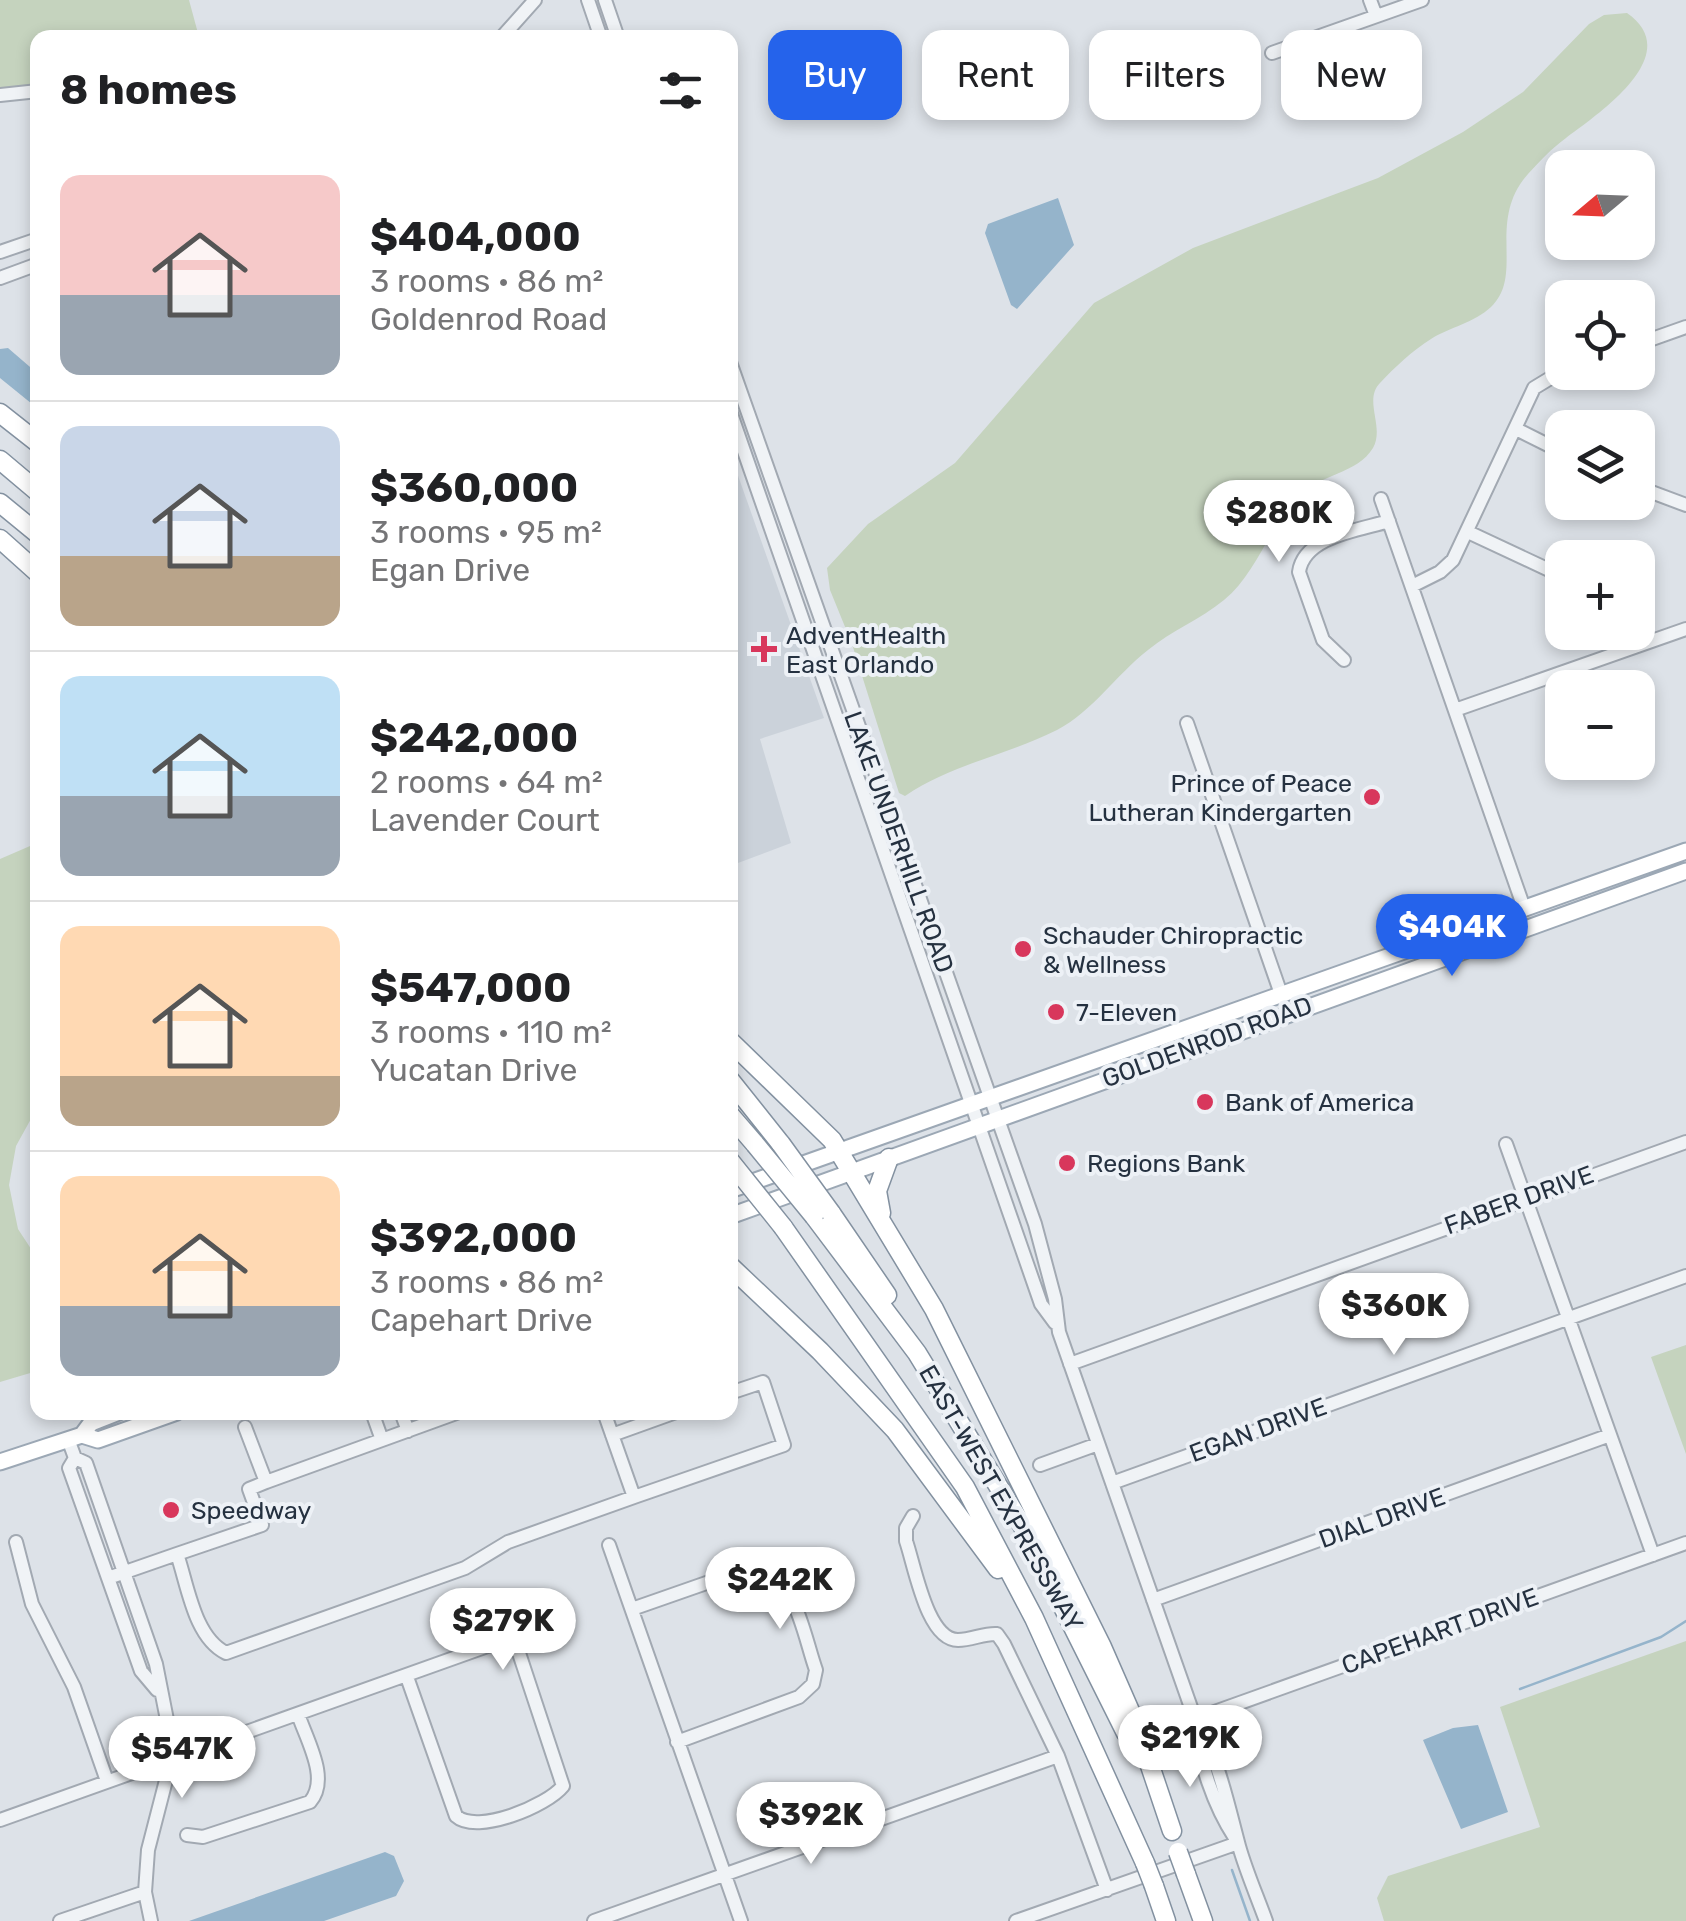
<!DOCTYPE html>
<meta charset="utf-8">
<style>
body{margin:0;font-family:Rubik,sans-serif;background:#f2f2f2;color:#202124;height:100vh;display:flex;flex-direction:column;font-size:38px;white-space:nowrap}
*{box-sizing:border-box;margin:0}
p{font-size:32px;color:#757577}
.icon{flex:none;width:55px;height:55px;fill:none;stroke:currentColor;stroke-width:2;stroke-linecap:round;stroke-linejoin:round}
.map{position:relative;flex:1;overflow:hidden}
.drawer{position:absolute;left:30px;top:30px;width:708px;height:1390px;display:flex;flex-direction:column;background:#fff;border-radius:20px;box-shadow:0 5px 15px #0003}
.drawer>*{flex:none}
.top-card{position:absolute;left:768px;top:30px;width:768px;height:90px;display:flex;gap:20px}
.needle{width:65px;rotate:251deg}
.tools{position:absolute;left:1545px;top:150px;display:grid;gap:20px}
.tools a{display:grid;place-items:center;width:110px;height:110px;border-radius:20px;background:#fff;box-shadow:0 5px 15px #0003;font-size:50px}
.price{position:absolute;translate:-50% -85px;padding:0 22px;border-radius:35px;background:#fff;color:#222;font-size:32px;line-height:65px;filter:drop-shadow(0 2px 5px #0008)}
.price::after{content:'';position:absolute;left:50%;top:60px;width:30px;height:22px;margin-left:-15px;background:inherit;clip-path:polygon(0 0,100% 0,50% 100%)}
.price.on{background:#2563eb;color:#fff}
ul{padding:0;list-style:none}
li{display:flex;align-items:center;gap:30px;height:250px;padding:0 30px}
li+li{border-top:2px solid #e0e0e0}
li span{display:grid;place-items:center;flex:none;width:280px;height:200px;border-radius:20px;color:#555}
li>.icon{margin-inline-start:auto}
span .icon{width:120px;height:120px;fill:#fffc;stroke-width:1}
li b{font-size:42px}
h2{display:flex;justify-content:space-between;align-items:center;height:120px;padding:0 30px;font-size:42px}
.tag{padding:0 35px;border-radius:20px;background:#fff;box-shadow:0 5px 15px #0003;font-size:35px;line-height:90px}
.tag.on{background:#2563eb;color:#fff}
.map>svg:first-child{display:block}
.built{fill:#cbd2da}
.green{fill:#c5d3be}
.water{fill:#95b4cb}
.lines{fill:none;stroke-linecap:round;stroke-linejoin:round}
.stream{stroke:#95b4cb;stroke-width:2.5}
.minor-casing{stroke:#a2a9b2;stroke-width:16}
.major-casing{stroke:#9ca8b5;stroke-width:19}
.highway-casing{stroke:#8391a0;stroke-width:21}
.minor{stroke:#f0f3f6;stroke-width:12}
.major{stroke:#fff;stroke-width:15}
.highway{stroke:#fff;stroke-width:18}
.highway-bridge-casing{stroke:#8391a0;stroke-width:21;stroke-linecap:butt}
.highway-bridge{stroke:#fff;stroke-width:18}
.poi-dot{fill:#d8375c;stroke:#edf1f6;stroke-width:4}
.labels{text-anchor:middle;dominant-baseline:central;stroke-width:8;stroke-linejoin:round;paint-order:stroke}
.poi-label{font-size:25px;fill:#253140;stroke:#edf1f6;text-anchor:start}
.street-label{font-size:25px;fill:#253140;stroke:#edf1f6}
</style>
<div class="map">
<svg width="1686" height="1921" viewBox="0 0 1686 1921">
<rect width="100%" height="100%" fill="#dde2e8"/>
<!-- built -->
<path class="built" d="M730 453 824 718 760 739 791 843 730 866Z"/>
<!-- green -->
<path class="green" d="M0 0H189L199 37 38 38 37 84 0 89Z
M1627 13C1686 54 1601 112 1566 138 1552 148 1539 162 1528 174 1486 221 1525 275 1491 307 1474 323 1450 327 1431 339 1413 350 1394 368 1380 383 1363 400 1385 427 1373 448 1357 474 1320 474 1299 496 1269 526 1257 573 1224 600 1201 619 1171 631 1148 650 1116 675 1093 711 1057 730 1007 755 952 764 905 796L899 793 852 644 830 590 827 568 868 524 955 463 1094 303 1193 248 1378 178 1463 132 1523 92 1589 24 1604 15Z
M37 843V1108L16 1146 9 1185 18 1229 37 1258V1371L0 1382V859Z
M1686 1345V1454L1651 1357Z
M1686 1641V1921H1384L1377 1898 1388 1876 1540 1827 1500 1707Z"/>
<!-- water -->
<path class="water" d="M1058 198 1074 245 1017 309 1011 305 985 233 988 224Z
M8 348 37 373V408L0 378V349Z
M1478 1725 1508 1812 1461 1829 1423 1740 1453 1728Z
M385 1852 394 1856 404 1881 396 1896 324 1921H189Z"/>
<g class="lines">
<!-- stream -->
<path class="stream" d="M1520 1689 1661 1637 1686 1621
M1232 1870 1250 1921"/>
<!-- minor casing -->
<g class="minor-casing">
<path id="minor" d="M588 0 601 38
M605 0 618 38
M1370 0 1376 16
M501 38 535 0
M1272 53 1422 0
M0 95 38 91
M0 252 38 239
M0 278 38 264
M1638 344 1686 327
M730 362 1035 1224 1055 1299 1059 1332 1195 1719C1219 1759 1227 1802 1239 1846 1246 1871 1257 1896 1266 1921
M730 411 1041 1304 1055 1323
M1516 429 1562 452
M1638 487 1686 505
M1381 499 1524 908
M1468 532 1562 576
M1412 586 1440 572 1453 560 1534 388 1562 371
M1629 632 1633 647
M1344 660 1323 640 1299 572C1304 536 1360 530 1389 521
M1455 710 1686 629
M1187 723 1281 994
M1506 1144 1653 1555
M1070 1364 1686 1142
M372 1412 382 1440
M401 1412 408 1431
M604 1412 634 1497 784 1445 763 1382 730 1393
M612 1435 676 1412
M68 1439 75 1458 86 1463 156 1664 168 1725 172 1757 148 1850 145 1892 151 1921
M75 1458 69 1468 141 1671 157 1690
M1040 1465 1098 1444
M266 1482 459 1412
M1112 1483 1686 1276
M913 1516 906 1528V1541C915 1567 927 1640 958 1640 972 1640 984 1633 997 1634L1004 1644 1058 1756 1107 1890
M16 1542 32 1604 74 1687 107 1781
M609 1545 741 1921
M177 1554 262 1525 249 1489 266 1482 245 1427
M108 1578 177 1554C188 1586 194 1637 226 1653L465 1568 508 1542 634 1497
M1153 1600 1610 1435
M632 1609 755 1566C795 1572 804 1637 816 1670L813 1684 799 1697 677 1742
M1195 1719 1686 1543
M1195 1721C1198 1760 1214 1806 1235 1838
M0 1820 496 1643 510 1645 519 1653 563 1786C547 1806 477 1835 456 1816L407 1677
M187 1835 203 1837 310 1802C330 1779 307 1741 298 1714
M60 1921 145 1892
M594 1921 1058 1756
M1016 1921 1238 1843"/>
</g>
<!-- major casing -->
<g class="major-casing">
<path id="major" d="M730 1190 1686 851
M730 1216 1686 871
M82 1435 98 1440 177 1412
M0 1462 82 1435 91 1423 119 1412"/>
</g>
<!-- highway casing -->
<g class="highway-casing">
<path id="highway" d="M0 413 38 443
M0 460 38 492
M0 503 38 534
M0 539 38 573
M730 1041 832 1140 934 1309 1102 1647 1137 1727 1172 1831
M730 1080 781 1144
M730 1115 755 1144
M831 1213 887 1295
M881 1213 877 1191 889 1158
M814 1216 917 1353 1022 1525 1126 1733
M783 1227 965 1487 1034 1618 1145 1863
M730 1266 820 1351 895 1430 998 1569
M1186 1874 1203 1921
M1154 1886 1166 1921"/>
</g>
<!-- minor -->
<use href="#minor" class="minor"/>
<!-- major -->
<use href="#major" class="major"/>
<!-- highway -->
<use href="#highway" class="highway"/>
<!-- highway-bridge casing -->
<g class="highway-bridge-casing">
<path id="highway-bridge" d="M755 1144 814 1216
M781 1144 831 1213
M730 1161 783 1227
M1178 1852 1186 1874
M1145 1863 1154 1886"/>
</g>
<!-- highway-bridge -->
<use href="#highway-bridge" class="highway-bridge"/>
</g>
<!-- markers -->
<g class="poi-dot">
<path d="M759 634h10v10h10v10h-10v10h-10v-10h-10v-10h10z"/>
<circle cx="1372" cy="797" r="10"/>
<circle cx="1023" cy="949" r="10"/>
<circle cx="1056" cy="1012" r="10"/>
<circle cx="1205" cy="1102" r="10"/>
<circle cx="1067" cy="1163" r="10"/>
<circle cx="171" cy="1510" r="10"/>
</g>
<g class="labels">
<!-- poi labels -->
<g class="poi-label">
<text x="786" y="635">AdventHealth<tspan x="786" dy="29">East Orlando</tspan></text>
<text x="1352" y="783" text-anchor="end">Prince of Peace<tspan x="1352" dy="29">Lutheran Kindergarten</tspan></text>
<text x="1043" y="935">Schauder Chiropractic<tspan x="1043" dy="29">&amp; Wellness</tspan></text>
<text x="1076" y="1012">7-Eleven</text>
<text x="1225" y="1102">Bank of America</text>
<text x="1087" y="1163">Regions Bank</text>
<text x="191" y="1510">Speedway</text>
</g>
<!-- street labels -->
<g class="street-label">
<text transform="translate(899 842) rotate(70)">LAKE UNDERHILL ROAD</text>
<text transform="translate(1207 1042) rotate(-20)">GOLDENROD ROAD</text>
<text transform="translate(1519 1200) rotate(-20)">FABER DRIVE</text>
<text transform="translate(1258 1430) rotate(-20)">EGAN DRIVE</text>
<text transform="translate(1001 1498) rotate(60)">EAST-WEST EXPRESSWAY</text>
<text transform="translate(1382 1518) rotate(-20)">DIAL DRIVE</text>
<text transform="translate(1440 1631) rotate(-20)">CAPEHART DRIVE</text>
</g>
</g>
</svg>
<div class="tools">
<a><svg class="needle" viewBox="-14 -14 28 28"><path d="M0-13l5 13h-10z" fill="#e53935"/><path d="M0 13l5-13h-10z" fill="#757577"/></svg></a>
<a><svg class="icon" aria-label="locate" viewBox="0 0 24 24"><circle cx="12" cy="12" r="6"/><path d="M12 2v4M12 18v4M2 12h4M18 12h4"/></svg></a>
<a><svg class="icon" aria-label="layers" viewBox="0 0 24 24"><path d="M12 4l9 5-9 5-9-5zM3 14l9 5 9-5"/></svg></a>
<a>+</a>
<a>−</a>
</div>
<b class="price" style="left:1279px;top:565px">$280K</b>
<b class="price on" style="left:1452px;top:979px">$404K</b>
<b class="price" style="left:1394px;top:1358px">$360K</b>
<b class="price" style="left:780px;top:1632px">$242K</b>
<b class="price" style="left:503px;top:1673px">$279K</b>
<b class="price" style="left:1190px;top:1790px">$219K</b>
<b class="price" style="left:182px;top:1801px">$547K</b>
<b class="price" style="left:811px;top:1867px">$392K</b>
<div class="top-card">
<a class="tag on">Buy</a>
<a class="tag">Rent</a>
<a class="tag">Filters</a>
<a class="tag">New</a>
</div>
<section class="drawer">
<h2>8 homes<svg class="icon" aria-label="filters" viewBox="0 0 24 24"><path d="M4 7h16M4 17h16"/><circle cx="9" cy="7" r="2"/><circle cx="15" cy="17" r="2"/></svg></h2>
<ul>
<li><span style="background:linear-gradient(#f6c9c9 60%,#9aa5b1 0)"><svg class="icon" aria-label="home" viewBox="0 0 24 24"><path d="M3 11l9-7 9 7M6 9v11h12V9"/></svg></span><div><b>$404,000</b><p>3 rooms · 86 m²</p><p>Goldenrod Road</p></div></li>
<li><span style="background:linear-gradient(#c9d6e8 65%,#b9a48a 0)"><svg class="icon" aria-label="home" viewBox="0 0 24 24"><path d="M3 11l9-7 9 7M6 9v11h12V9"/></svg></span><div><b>$360,000</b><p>3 rooms · 95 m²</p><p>Egan Drive</p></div></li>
<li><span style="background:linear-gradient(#bfe0f5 60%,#9aa5b1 0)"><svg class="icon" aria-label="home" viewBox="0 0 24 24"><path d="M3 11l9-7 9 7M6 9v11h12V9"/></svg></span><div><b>$242,000</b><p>2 rooms · 64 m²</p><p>Lavender Court</p></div></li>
<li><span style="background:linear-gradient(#ffd9b3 75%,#b9a48a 0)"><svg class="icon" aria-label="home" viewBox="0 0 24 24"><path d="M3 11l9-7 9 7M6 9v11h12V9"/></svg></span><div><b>$547,000</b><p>3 rooms · 110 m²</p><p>Yucatan Drive</p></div></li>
<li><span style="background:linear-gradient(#ffd9b3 65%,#9aa5b1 0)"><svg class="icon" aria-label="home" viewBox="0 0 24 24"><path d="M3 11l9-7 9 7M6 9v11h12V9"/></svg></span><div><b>$392,000</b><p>3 rooms · 86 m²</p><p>Capehart Drive</p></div></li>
</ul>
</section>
</div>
